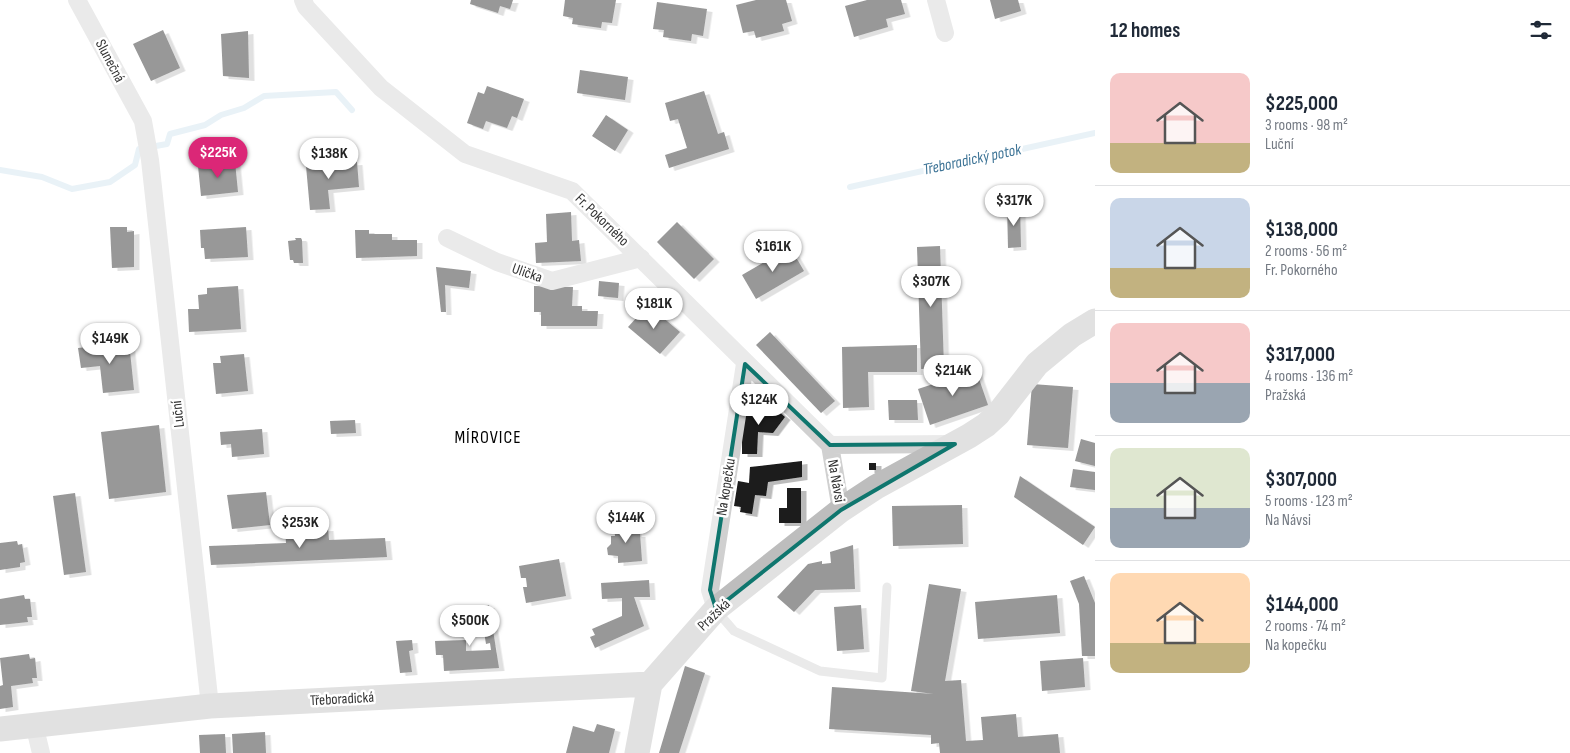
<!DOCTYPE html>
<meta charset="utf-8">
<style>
body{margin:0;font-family:"Sofia Sans Condensed",sans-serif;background:#f2f2f3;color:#1f2937;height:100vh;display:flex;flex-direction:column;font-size:19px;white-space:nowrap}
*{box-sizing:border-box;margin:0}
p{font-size:16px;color:#747a83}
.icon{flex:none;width:28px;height:28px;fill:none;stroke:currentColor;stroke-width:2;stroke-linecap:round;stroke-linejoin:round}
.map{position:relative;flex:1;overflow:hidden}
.details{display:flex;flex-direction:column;background:#fff;width:475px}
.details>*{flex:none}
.price{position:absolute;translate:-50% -42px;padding:0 11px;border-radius:18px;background:#fff;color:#222;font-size:16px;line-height:32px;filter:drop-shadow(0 1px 2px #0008)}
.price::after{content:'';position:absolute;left:50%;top:30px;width:15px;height:11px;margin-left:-8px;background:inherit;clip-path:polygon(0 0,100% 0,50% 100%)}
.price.active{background:#db2777;color:#fff}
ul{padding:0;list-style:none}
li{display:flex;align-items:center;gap:15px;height:125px;padding:0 15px}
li+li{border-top:1px solid #e0e1e3}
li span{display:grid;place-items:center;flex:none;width:140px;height:100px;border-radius:10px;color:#555}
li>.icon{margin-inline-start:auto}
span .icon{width:60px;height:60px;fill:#fffc;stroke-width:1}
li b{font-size:21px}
h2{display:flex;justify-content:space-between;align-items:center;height:60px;padding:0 15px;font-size:21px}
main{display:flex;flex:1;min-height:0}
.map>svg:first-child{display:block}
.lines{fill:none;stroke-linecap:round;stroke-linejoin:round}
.stream{stroke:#cfe2ee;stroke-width:6}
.building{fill:#1a1a1a;filter:url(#shadow)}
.lane{stroke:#d0d0d0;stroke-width:9}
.street{stroke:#d0d0d0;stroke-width:18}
.secondary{stroke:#bdbdbd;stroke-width:25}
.marked{fill:none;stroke:#0f766e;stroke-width:4;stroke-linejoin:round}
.labels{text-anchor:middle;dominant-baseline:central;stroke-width:5;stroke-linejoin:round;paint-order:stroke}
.street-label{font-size:15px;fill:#333;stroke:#fff}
.water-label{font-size:16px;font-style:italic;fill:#3f7597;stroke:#fff}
.quarter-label{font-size:18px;letter-spacing:1px;fill:#000;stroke:#fff}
</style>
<main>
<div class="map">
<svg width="1095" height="753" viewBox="0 0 1095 753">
<defs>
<filter id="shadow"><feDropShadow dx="5.5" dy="3" stdDeviation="0" flood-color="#0004"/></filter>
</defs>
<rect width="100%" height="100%" fill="#fff"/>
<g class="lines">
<!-- stream -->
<path class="stream" d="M0 170 42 177 72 189 110 182 135 165 139 149 167 144 170 134 205 125 221 115 244 108 264 96 336 92 352 110
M850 187 1095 133"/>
</g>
<!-- building -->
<path class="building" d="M471 0H513L510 9 500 6 498 13 470 4Z
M565 0H616L612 23 602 22 601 28 572 24 573 18 563 16Z
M756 0H786L792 21 782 24 784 31 756 38 754 31 743 33 736 5Z
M867 0H901L905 14 886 19 888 27 854 37 845 6Z
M990 0H1018L1021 11 995 19Z
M657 2 707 9 703 36 692 34 691 41 663 37 664 30 653 29Z
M163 30 180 68 151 81 133 44Z
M248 31 249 78 223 76 221 34Z
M580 70 628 77 625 100 577 93Z
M487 86 524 99 517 118 512 116 507 128 486 121 483 129 467 123 478 92 484 94Z
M704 91 718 134 724 132 729 149 669 168 665 155 687 148 678 119 670 121 665 103Z
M606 115 628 130 615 151 592 136Z
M336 156V160L324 161V164L357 162 359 187 328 190 330 209 310 210 306 166 316 165 315 158Z
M235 162 238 192 201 196 198 166Z
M1007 205 1020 206 1021 247 1008 248Z
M571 212 572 241 579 240 581 261 536 263 535 243 547 242 546 214Z
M677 222 714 259 694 279 657 242Z
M110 227H127V232L134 231V267L112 268Z
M246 227 248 257 205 259 204 248H201L200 230Z
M355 230H369V234H392V240H417V256L356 258Z
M295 238H301L302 240 303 263H294L293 260H290L288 241 296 240Z
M940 246 944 368 921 369 917 247Z
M790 247 804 271 756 299 742 275Z
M436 267 471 271 469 288 445 285 446 312H441Z
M599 281 619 283 618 298 598 296Z
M238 286 241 329 189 332 188 309H199L198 295 207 294V288Z
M534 286 573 287 572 306H582V311H598L597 326H541V312H534Z
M648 305 680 332 660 354 628 327Z
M770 332 835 401 821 413 756 345Z
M129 342 134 390 103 393 100 366 81 368 78 348Z
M917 345V372H868L869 407 843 408 842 347Z
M244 354 248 391 216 394 213 363H221L220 356Z
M976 370 988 405 930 425 918 389Z
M1032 384 1073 387 1068 448 1027 445Z
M888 400H917L918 420H889Z
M766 401 785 417 773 433 758 432 757 454H742V411H757Z
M355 420 356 433 331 434 330 421Z
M159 425 166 492 109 499 101 432Z
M262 429 264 454 232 457 231 444 221 445 220 432Z
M1081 439 1095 443V466L1075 461Z
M802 461V477L768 482 766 496 755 495 752 514 740 512 741 507 734 506 738 481 749 483 750 467Z
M869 463H876V470H869Z
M1073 469 1095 472V490L1070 487Z
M1020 476 1095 527 1083 545 1014 497Z
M787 488H801V523H779V508H787Z
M266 492 270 525 232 529 227 495Z
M75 493 86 572 64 575 53 496Z
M962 505 963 544 893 546 892 506Z
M635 523 636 534H640L642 561 618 563V556L608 555 607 548 611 544V536H615L614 525Z
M328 528 329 540 385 538 387 557 211 565 209 546 286 543 285 530Z
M17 541 18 545 22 544 25 562 20 563V567L0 570V543Z
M853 545 855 589 815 590 794 612 777 597 808 564 822 561V564L831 563 830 552Z
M559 559 566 596 526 603 523 587H527L526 578H521L519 566Z
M1084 576 1095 603V656H1082L1079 604 1070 581Z
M649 580 650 597H634L644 626 595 648 590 637 595 635 592 629 622 616V598L602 599 601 583Z
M929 584 961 589 945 681 961 680 966 741 983 740 981 717 1016 714 1018 737 1058 734 1060 753H940L939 743 931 744V735L829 729 832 687 934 694 911 691Z
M24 595 25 599H30L32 617H27L28 622 0 625V599Z
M1057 595 1060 633 978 639 975 602Z
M489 605 499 668 444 671 443 655H436L435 641 466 640V651L491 650 490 643 486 644 482 619 465 622 464 617 467 616 466 609Z
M861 605 864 649 837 651 834 607Z
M412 640 413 650 409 651 412 672 400 673 396 641Z
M29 654 30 659 35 658 37 678H32L33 683 11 686 13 707 0 709V686L3 685 0 658Z
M1083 658 1085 687 1042 691 1040 661Z
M685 666 705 673 679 753H659Z
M597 724 615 729 609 753H566L573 726 594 732Z
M265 732 266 753H233L232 734Z
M225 734 226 753H200L199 735Z"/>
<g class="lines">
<!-- lane -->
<path class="lane" d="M716 610 734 631 820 671 882 678 887 587"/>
<!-- street -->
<path class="street" d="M77 0 143 121 150 160 210 706
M303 0 306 7 381 88 465 154 572 191 830 445
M936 0 945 33
M447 238 497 262 552 281 641 258
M841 510 830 445 951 444
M716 609 710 590 745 364
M34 724 41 753"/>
<!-- secondary -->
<path class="secondary" d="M0 729 210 706 650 684
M637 753 650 684 716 609 841 510 876 487 969 436 986 425 998 414 1037 364 1072 335 1095 321"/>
</g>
<!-- marked area -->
<path d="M0 0H1095V753H0ZM745 364 830 445 955 444 841 510 716 609 710 590Z" fill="#fff" fill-opacity=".55" fill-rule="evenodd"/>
<path class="marked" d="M745 364 830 445 955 444 841 510 716 609 710 590Z"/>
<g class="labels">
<!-- street labels -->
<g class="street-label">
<text transform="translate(110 61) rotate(62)">Slunečná</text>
<text transform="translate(602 220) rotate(44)">Fr. Pokorného</text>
<text transform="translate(527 273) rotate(19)">Ulička</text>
<text transform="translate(178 414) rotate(-96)">Luční</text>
<text transform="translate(836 481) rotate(80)">Na Návsi</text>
<text transform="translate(726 487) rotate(-81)">Na kopečku</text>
<text transform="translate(714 615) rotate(-44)">Pražská</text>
<text transform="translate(342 699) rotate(-3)">Třeboradická</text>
</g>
<!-- water labels -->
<g class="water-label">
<text transform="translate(972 160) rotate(-12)">Třeboradický potok</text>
</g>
<!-- quarter labels -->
<g class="quarter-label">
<text x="488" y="437">MÍROVICE</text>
</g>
</g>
</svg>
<b class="price active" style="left:218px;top:179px">$225K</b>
<b class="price" style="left:329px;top:180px">$138K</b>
<b class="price" style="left:1014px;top:227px">$317K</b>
<b class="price" style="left:773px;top:273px">$161K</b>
<b class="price" style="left:931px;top:308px">$307K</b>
<b class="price" style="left:654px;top:330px">$181K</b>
<b class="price" style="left:110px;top:365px">$149K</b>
<b class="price" style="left:953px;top:397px">$214K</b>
<b class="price" style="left:759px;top:426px">$124K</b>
<b class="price" style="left:626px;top:544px">$144K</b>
<b class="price" style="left:300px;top:549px">$253K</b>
<b class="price" style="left:470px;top:647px">$500K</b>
</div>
<section class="details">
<h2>12 homes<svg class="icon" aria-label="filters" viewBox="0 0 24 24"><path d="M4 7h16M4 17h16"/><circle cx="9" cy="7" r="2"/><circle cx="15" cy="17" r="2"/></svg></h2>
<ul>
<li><span style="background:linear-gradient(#f6c9c9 70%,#c2b280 0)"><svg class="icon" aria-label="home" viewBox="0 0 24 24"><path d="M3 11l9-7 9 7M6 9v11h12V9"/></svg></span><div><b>$225,000</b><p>3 rooms · 98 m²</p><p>Luční</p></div></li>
<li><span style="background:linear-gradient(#c9d6e8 70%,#c2b280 0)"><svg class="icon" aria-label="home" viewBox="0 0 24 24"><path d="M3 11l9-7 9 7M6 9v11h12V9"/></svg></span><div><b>$138,000</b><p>2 rooms · 56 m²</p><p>Fr. Pokorného</p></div></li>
<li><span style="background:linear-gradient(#f6c9c9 60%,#9aa5b1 0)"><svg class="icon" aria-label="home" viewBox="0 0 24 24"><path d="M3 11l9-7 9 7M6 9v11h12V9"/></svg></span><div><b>$317,000</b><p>4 rooms · 136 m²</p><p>Pražská</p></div></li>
<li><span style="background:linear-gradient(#dfe7d0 60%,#9aa5b1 0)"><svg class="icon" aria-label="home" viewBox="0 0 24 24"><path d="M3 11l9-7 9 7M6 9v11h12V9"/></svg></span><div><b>$307,000</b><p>5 rooms · 123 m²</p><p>Na Návsi</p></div></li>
<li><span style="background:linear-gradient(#ffd9b3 70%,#c2b280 0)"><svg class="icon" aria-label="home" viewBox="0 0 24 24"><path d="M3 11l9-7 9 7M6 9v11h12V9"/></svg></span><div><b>$144,000</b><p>2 rooms · 74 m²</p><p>Na kopečku</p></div></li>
</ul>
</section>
</main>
